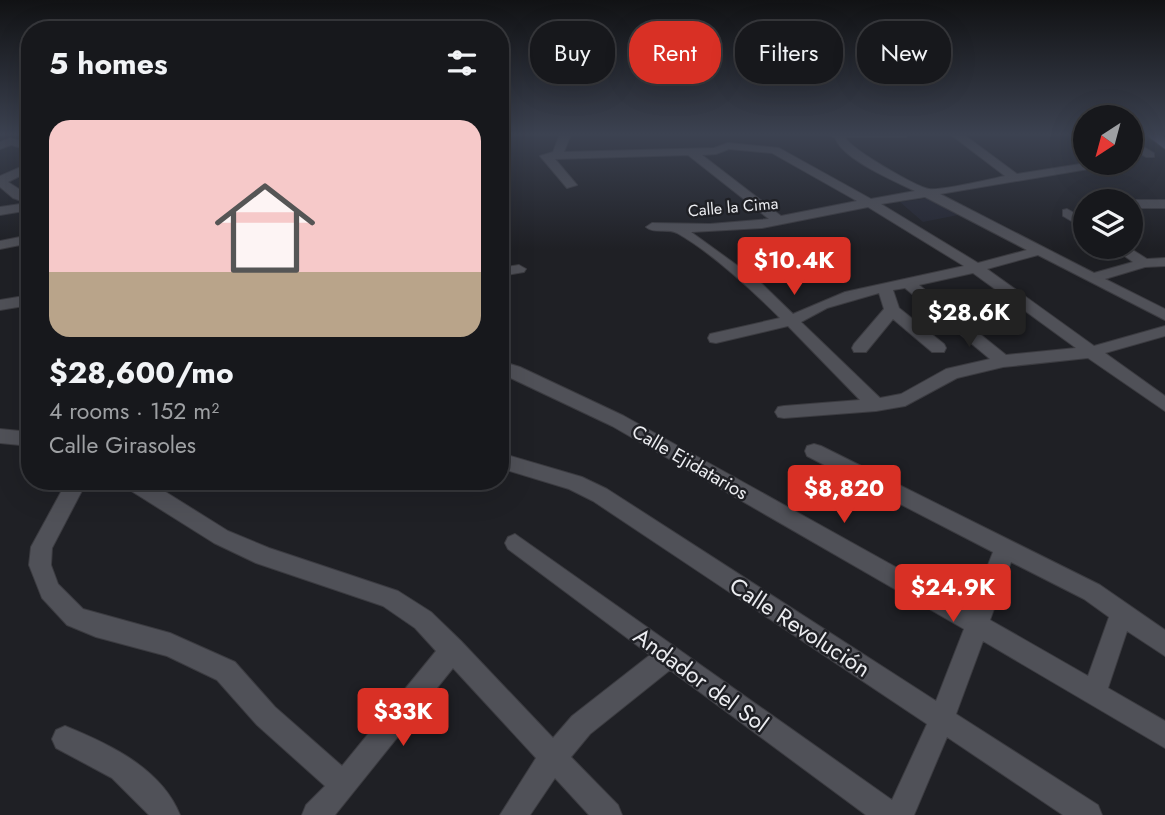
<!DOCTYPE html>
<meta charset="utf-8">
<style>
body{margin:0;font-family:Jost,sans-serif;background:#242529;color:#f1f3f6;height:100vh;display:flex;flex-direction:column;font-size:26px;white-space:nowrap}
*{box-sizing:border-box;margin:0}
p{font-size:23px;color:#9ea0a3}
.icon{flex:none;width:38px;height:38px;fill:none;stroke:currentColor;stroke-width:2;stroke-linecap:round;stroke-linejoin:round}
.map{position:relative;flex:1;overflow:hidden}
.panel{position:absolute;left:21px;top:21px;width:488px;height:469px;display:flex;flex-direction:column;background:#17181c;border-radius:28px;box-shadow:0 7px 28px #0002,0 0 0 2px #36373b}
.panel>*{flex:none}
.banner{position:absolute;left:530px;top:21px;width:528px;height:63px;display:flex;gap:14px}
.needle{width:46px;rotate:216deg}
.buttons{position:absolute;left:1073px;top:105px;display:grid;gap:14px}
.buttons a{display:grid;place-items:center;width:70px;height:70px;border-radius:50%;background:#17181c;box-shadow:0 7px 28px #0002,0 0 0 2px #36373b;font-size:35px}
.price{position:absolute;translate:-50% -60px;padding:0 16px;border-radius:7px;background:#d93025;color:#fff;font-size:23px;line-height:46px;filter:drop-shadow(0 2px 4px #0008)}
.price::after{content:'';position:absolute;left:50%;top:42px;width:21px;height:16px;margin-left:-10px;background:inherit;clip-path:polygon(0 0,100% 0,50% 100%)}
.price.selected{background:#222;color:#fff}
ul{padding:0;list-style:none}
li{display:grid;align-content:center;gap:14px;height:371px;padding:0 28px}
li span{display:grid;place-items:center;height:217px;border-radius:21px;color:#555}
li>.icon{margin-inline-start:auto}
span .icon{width:126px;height:126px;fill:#fffc;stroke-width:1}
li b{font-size:30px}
h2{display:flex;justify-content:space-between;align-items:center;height:84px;padding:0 28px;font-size:30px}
.pill{padding:0 24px;border-radius:28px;background:#17181c;box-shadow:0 7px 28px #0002,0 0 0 2px #36373b;font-size:24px;line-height:63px}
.pill.selected{background:#d93025;color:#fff}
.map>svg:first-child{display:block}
.built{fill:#242631}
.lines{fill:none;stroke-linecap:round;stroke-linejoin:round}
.minor-casing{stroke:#3b3b40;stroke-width:2}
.major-casing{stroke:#3b3b40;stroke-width:2}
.minor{fill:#505158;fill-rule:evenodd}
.major{fill:#6b719c;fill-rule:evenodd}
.labels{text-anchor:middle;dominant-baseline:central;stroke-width:5;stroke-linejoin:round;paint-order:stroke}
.far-street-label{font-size:16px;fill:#ebecf0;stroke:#1f2025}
.street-label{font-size:19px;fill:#ebecf0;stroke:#1f2025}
.near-street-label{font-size:23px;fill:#ebecf0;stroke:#1f2025}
</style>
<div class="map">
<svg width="1165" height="815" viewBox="0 0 1165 815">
<rect width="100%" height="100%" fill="#1f2025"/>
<!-- built -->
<path class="built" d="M930 198 958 215 923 222 900 202Z"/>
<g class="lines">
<!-- minor casing -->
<g class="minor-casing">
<path id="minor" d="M560 134H571L564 152 714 148 728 143 779 148 871 199 915 191C895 181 841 159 835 137L820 134H911L906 137H845C849 148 916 187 929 189 940 191 991 179 1005 176L950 134H963L1017 174 1087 163H1111L1106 166 940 194 1094 273 1133 262 1112 247H1128L1147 259 1165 258V266L1145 267 1105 279 1165 309V320L1038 255 987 269 1094 346 1165 326V336L1105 353 1165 396V411L1088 358 1003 367 957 378 905 406 876 411 784 418 778 417 775 412 778 407 784 406 860 400 788 326 716 343 710 342 708 338 710 334 780 318C751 289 712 253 677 233 667 228 654 234 646 227L652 223 710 224 769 219 688 155 555 159 577 185 567 188 540 156 553 152ZM729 149 772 153 857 201 781 216 702 155 716 154ZM925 197 1027 250 978 263 881 204ZM868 207 964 266 845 292 793 314 760 282 691 232 762 228ZM973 273 1076 348 1006 355 919 285ZM905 288 990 359 946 369 901 394 880 398 801 322 827 308 879 293 884 309 854 344 852 348 854 352H866L893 319 932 352H944L946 348 944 344 899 308 893 290Z
M10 138 30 143V150L11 145 0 149V142Z
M1130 139 1154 153V157H1146L1130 147Z
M30 163V171L8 182 30 196V210L0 215V207L27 203 13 198 0 187V176Z
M1130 200H1165V208H1130V201H1126Z
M1067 209 1085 219V229L1063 216V210Z
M30 235V243L0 249V241Z
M519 265 526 269 524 272 500 276V268Z
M30 295V305L0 310V300Z
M500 361 520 367 624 416 971 609 993 552 807 456 805 451 807 446 814 444 821 446 1100 585 1165 630V656L1127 631 1108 688 1165 721V748L983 641 956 714 1098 805 1102 815H1063L947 737 914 815H866L670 670 590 734 571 757 618 805 622 815H589L555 778 530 815H500L536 758 453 668 335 815H302L306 805 325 786 257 725 217 680 167 656 96 637 67 625 42 598 29 565 31 547 67 481H87L52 548 51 565 58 584 83 609 170 633 235 662 275 707 342 766 436 651 415 628 383 606 256 563 214 543 125 487 122 481H148L228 531 269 548 398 591 431 612 461 641 553 738 572 716 650 655 508 549 505 543 508 537 515 534 892 800 927 724 593 501 569 489 500 468V453L582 477 607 489 936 701 964 629 612 426 500 373ZM1011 562 1084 599 1109 617 1088 676 990 620Z
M0 429 30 432V446L0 443Z
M65 726C109 744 161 768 180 815H149L112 778 56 748 52 739 56 730Z"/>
</g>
<!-- major casing -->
<g class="major-casing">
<path id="major" d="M1145 134H1161L1165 138V149Z"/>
</g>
<!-- minor -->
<use href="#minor" class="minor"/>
<!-- major -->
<use href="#major" class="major"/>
</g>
<!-- sky -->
<linearGradient id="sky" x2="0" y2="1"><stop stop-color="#111214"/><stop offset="0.54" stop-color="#3c4251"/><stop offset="1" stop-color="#3c4251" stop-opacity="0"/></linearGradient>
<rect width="1165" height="249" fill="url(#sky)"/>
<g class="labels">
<!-- far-street labels -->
<g class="far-street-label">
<text transform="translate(733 207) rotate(-5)">Calle la Cima</text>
</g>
<!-- street labels -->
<g class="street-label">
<text transform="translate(690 462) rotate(30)">Calle Ejidatarios</text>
</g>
<!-- near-street labels -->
<g class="near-street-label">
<text transform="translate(800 627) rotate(33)">Calle Revolución</text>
<text transform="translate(701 680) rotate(36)">Andador del Sol</text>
</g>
</g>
</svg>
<div class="buttons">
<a><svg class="needle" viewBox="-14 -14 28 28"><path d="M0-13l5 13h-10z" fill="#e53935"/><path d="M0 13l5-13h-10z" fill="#9ea0a3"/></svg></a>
<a><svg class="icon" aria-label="layers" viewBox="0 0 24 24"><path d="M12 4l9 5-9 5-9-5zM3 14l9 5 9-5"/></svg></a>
</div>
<b class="price" style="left:794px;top:297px">$10.4K</b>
<b class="price selected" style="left:969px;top:349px">$28.6K</b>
<b class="price" style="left:844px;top:525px">$8,820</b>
<b class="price" style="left:953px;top:624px">$24.9K</b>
<b class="price" style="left:403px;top:748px">$33K</b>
<div class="banner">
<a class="pill">Buy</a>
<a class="pill selected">Rent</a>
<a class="pill">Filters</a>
<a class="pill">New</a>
</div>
<section class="panel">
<h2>5 homes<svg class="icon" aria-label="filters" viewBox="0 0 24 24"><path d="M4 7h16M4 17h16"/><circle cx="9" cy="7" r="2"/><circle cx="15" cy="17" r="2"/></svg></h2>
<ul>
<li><span style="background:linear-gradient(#f6c9c9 70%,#b9a48a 0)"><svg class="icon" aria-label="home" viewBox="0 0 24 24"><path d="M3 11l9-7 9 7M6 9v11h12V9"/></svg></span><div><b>$28,600/mo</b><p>4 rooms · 152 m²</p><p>Calle Girasoles</p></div></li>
</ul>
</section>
</div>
